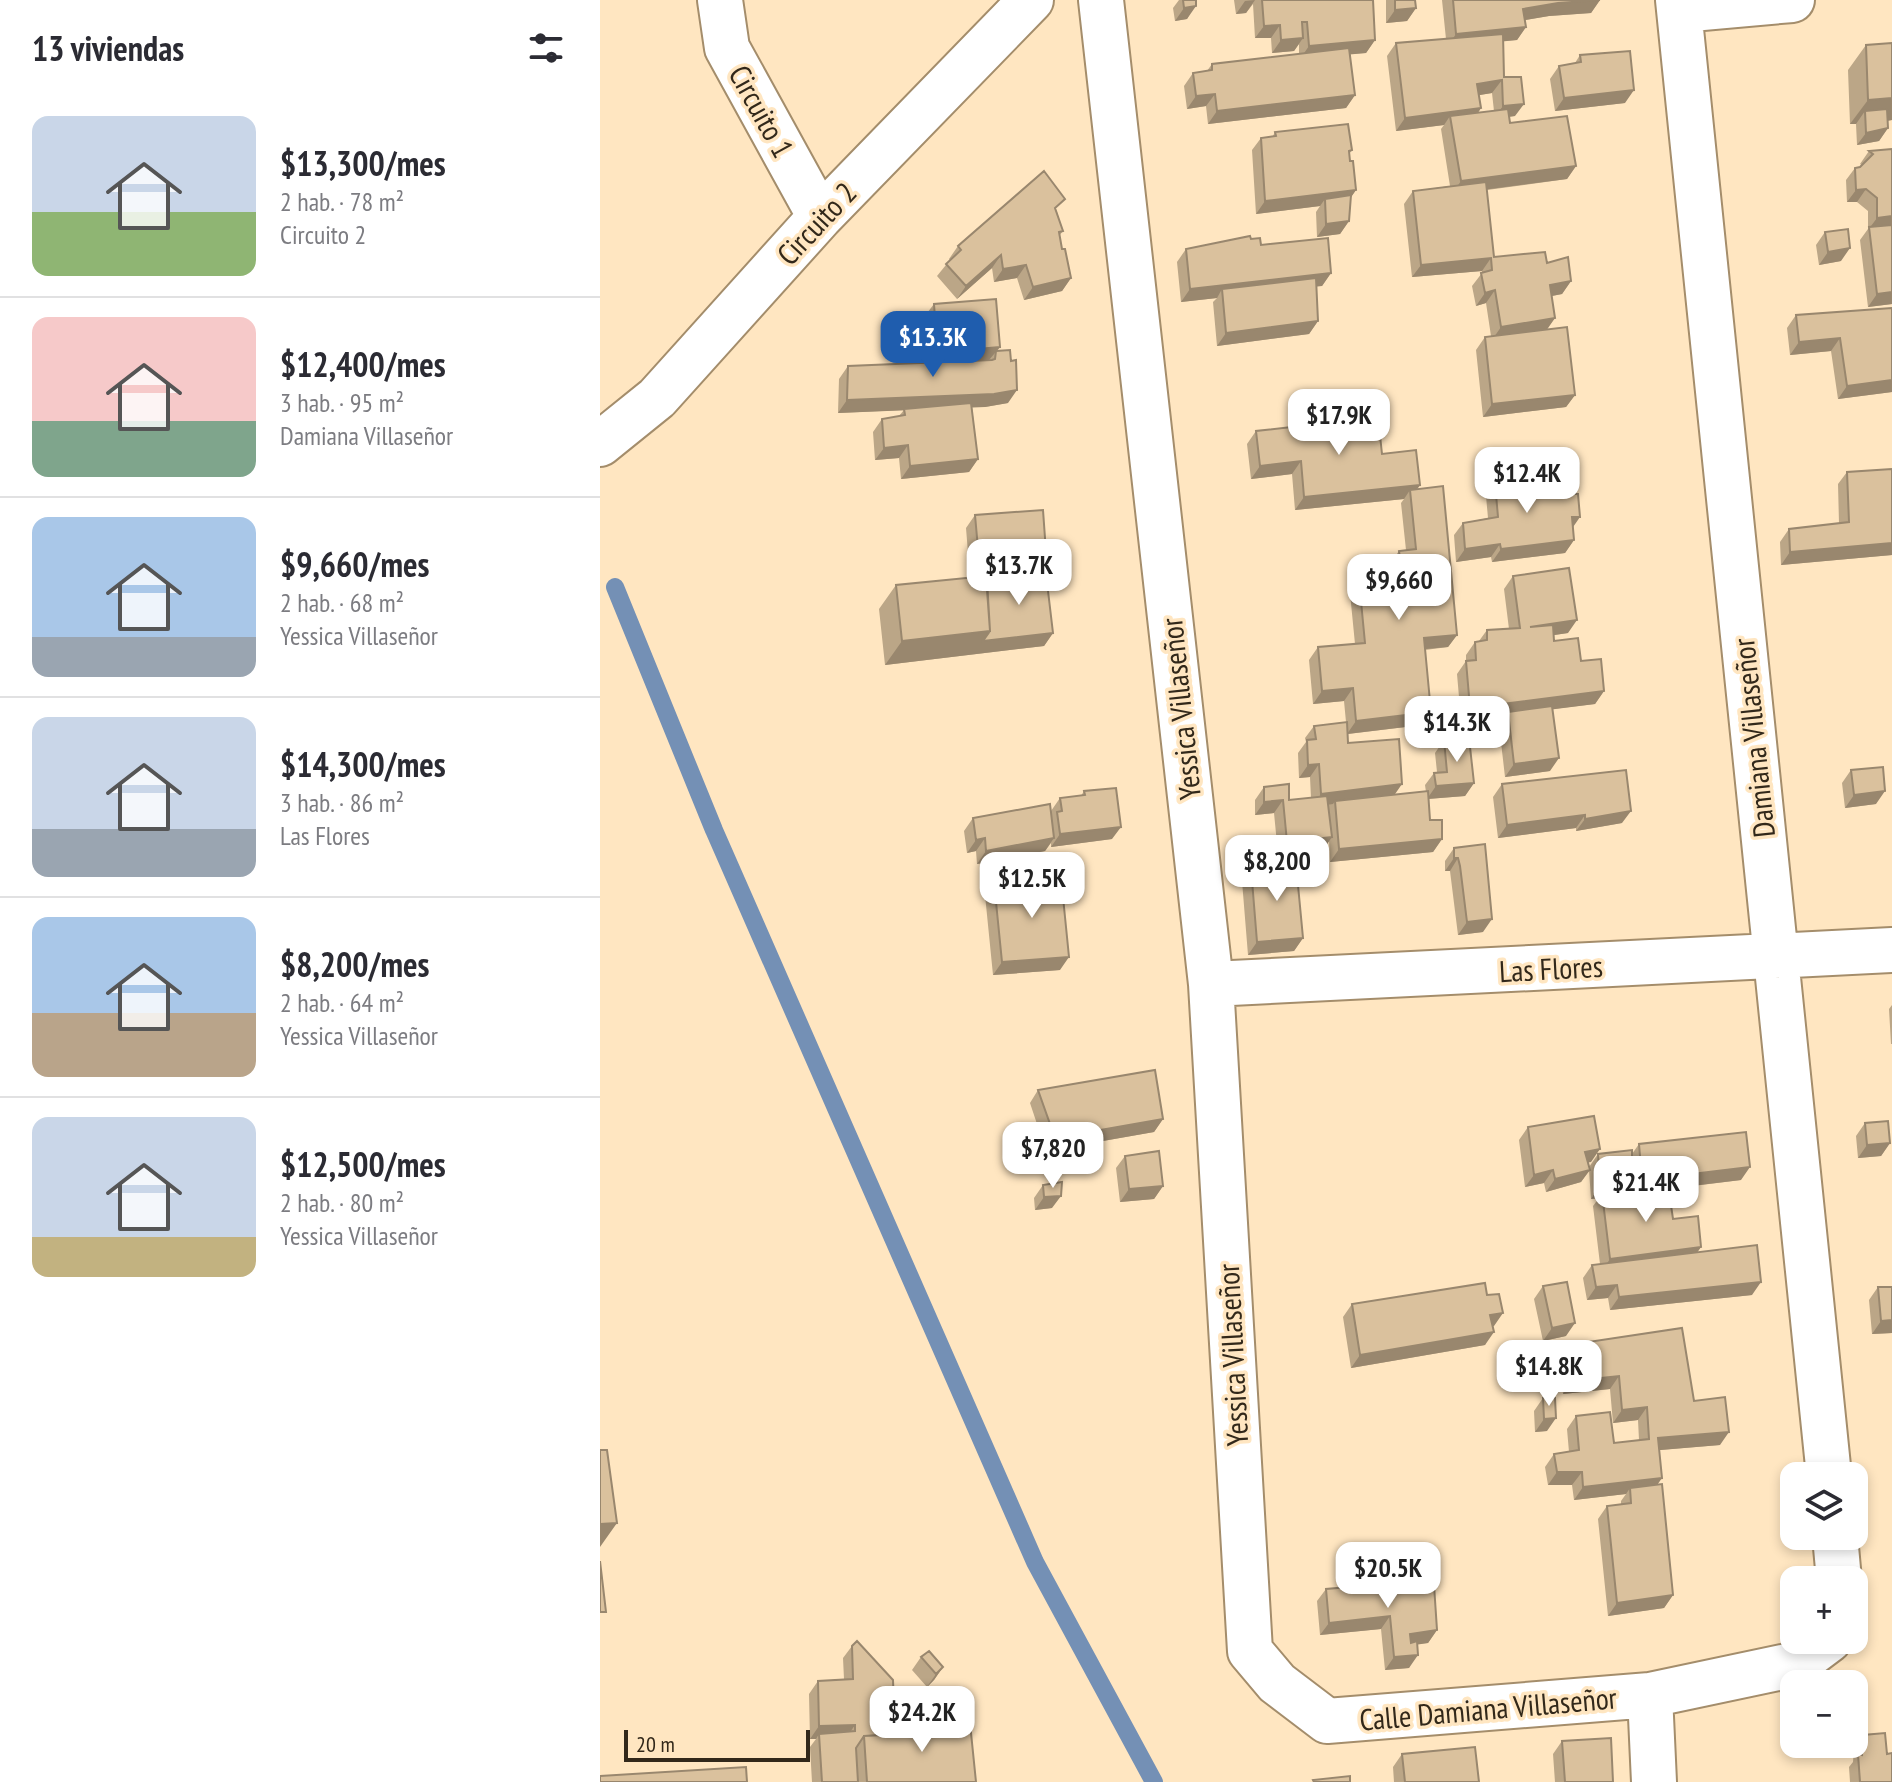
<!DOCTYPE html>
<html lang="es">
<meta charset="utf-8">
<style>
body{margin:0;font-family:"PT Sans Narrow",sans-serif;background:#f2f2f3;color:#2b2b33;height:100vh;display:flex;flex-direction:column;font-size:30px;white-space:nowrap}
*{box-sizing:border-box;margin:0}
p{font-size:26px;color:#7c7c81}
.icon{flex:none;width:44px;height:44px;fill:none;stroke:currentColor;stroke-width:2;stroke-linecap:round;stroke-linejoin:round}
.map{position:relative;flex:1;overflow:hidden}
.side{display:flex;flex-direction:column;background:#fff;width:600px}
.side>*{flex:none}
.tools{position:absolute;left:1180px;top:1462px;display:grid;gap:16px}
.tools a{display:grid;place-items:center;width:88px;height:88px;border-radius:16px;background:#fff;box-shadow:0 4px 12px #0003;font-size:40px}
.scale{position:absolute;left:24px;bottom:20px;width:186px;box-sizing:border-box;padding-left:8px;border:4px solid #32281a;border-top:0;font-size:22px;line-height:28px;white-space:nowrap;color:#32281a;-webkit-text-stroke:6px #ffe6c1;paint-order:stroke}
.price{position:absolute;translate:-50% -68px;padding:0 18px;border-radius:16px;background:#fff;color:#222;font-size:26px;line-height:52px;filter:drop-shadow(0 2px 4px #0008)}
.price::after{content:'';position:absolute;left:50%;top:48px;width:24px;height:18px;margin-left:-12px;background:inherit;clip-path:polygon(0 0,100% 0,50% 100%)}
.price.on{background:#1f5dae;color:#fff}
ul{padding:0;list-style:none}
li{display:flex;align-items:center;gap:24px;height:200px;padding:0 32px}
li+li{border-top:2px solid #e1e1e2}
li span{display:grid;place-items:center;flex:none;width:224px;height:160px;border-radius:16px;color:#555}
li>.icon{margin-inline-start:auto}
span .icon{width:96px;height:96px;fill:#fffc;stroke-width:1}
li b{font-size:34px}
h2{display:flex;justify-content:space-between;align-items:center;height:96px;padding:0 32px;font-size:34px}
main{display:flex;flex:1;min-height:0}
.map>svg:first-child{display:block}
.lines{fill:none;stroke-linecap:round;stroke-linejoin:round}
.stream{stroke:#7490b5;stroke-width:18}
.street-casing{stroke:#a48d6b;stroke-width:48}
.street{stroke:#fff;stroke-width:44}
.wall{fill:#bba687;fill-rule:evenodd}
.shaded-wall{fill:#99876e}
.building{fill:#dac19d;stroke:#99876e;stroke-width:2}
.labels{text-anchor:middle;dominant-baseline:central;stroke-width:7;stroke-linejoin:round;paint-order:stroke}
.street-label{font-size:30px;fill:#32281a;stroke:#ffe6c1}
</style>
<main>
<section class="side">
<h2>13 viviendas<svg class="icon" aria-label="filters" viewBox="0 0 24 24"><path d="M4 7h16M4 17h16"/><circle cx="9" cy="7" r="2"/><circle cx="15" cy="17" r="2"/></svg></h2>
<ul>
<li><span style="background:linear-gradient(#c9d6e8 60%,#8fb573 0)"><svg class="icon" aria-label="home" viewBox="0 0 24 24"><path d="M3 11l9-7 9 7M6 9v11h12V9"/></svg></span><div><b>$13,300/mes</b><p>2 hab. · 78 m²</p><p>Circuito 2</p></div></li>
<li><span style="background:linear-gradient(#f6c9c9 65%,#7fa58c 0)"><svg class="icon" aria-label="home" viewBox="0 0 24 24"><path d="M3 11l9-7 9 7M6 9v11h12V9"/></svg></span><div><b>$12,400/mes</b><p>3 hab. · 95 m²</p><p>Damiana Villaseñor</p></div></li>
<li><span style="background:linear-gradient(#a9c7e8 75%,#9aa5b1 0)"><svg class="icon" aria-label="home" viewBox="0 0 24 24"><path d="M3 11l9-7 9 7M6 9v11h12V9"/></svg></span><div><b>$9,660/mes</b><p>2 hab. · 68 m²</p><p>Yessica Villaseñor</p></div></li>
<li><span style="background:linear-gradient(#c9d6e8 70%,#9aa5b1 0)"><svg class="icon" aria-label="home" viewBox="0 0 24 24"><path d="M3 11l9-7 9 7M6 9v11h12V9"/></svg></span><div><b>$14,300/mes</b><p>3 hab. · 86 m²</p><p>Las Flores</p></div></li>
<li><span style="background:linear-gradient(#a9c7e8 60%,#b9a48a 0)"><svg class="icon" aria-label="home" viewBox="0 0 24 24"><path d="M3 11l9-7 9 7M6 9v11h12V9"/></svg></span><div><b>$8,200/mes</b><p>2 hab. · 64 m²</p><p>Yessica Villaseñor</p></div></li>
<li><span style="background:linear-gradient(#c9d6e8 75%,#c2b280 0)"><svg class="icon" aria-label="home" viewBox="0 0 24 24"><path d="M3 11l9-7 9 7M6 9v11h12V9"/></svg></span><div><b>$12,500/mes</b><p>2 hab. · 80 m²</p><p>Yessica Villaseñor</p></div></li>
</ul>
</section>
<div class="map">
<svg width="1292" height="1782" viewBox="0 0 1292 1782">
<rect width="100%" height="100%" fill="#ffe6c1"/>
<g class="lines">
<!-- stream -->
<path class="stream" d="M15 587 114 830 435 1562 554 1782"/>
<!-- street casing -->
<g class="street-casing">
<path id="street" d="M120 0 127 48 220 217
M501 0 611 984 650 1651 677 1683 727 1721 1050 1695
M1078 0 1229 1476
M1080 10 1192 0
M0 444 57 398 220 217 431 0
M611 984 1292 950
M1235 1536 1239 1580
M1054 1782 1050 1695 1197 1664 1229 1640"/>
</g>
<!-- street -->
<use href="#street" class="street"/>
</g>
<!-- wall -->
<path class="wall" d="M579 0H596L587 19 575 21 573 8Z
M634 0H773L775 40 766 53 750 54 755 95 746 108 608 124 606 106 587 109 584 86 593 73 607 71 612 64 699 54V44L694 51 672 53 671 38H655L653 4 646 13 636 14Z
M786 0H815L816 8 807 21 786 23Z
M842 0H1000L991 13 949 16 925 20 926 27 917 40 903 41 904 77 915 116 909 117 910 123 976 166 967 179 887 190 894 257 947 263 971 281 962 294 952 296 955 318 946 329 975 395 966 407 883 417 876 350 885 337 891 336 886 303 876 306 872 286 882 273V271L812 277 804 204 813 191 850 186 841 129 844 125 796 131 787 56 796 43 846 39ZM892 93 894 111 878 113 881 108 879 95Z
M1292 43V120L1288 121V128L1279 141 1257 145 1256 124H1250L1248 70 1266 45Z
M980 55 1025 103 955 111 950 79 959 66 975 63Z
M675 132 752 150 749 154 756 190 751 197 749 221 740 234 717 237 716 212 720 206 656 214 652 150 661 138 673 136Z
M1292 149V304L1268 307 1260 240 1268 229V211L1257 202H1247L1246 180 1255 168 1260 167 1262 165 1260 164 1269 151Z
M457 212 463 231 459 236 462 249 471 278 462 291 424 300 417 278 394 282 392 268 357 299 337 276 350 260 349 259 358 246Z
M1225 232 1241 261 1219 265 1216 245Z
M651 239 661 245 731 273 722 286H716L718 321 709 334 617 346 613 302 617 298 581 302 577 262 586 249Z
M334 304 400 347 397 351 408 403 385 407H372L378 459 369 472 301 479 299 458 275 460 273 432 282 419 299 416 304 410 238 413 239 379 248 366 323 363 321 331 325 324 324 317Z
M1292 308V392L1238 399 1231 351 1190 355 1187 328 1196 315Z
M656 431 782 454 820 485 817 489 857 635 848 647 825 650 822 725 748 734V743L794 795 826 792 825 785 834 773 837 772 835 753 844 740 874 783 865 796 828 799 830 820 842 839 833 852 730 862 729 841 723 850 678 854 674 813 655 815V800L664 787 689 800 711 798 710 777 699 778 698 753 706 742 705 738 714 726 746 722 744 701 713 704 709 660 718 647 755 644 749 583 758 570 790 567V564L799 551 806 550 801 503 804 499 695 510 692 474 651 479 647 444Z
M1247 472 1292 555 1181 565 1180 542 1189 529 1239 523 1238 484Z
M895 483 973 527 974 540 965 553 892 562 891 557 856 562 854 535 863 523 888 518 886 496Z
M375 515 447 566 441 574 453 633 444 646 285 665 279 609 296 585 370 578 366 528Z
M913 576 968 633 954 635V641L981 661 1004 691 995 704 953 709 950 771 905 777 899 725 906 715 861 720 857 674 866 661V655L875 642 879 641 887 630 909 629 904 589Z
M1251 770 1276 804 1245 808 1242 783Z
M902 784 1022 823 976 831V828L898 838 893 797Z
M484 791 512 839 451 847V843L445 851 377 864 376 851 367 853 364 831 373 818 451 811 460 798 481 796Z
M885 844 883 932 858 935 850 871H845V861L854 848Z
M651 868 703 938 694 951 648 955 642 881Z
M394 882 460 970 393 975 385 895Z
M1292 1005V1044H1291L1289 1009Z
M438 1090 563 1119 554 1132 446 1151 430 1103Z
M1265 1123 1290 1143 1281 1156 1258 1158 1256 1136Z
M928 1127 991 1162H987L989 1167 998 1154H1032L1039 1144 1141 1180 1069 1189 1073 1219 1101 1247 1097 1252 1152 1295 1010 1310 1008 1298 987 1300 983 1278 992 1265 1000 1264 993 1206 999 1198 991 1199 989 1170 981 1182 946 1192 944 1183 925 1187 919 1140ZM1032 1179 1033 1189 1025 1190Z
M525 1156 563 1186 554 1199 520 1202 516 1168Z
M443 1185 452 1208 435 1210 434 1198Z
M943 1286 966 1336 943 1341 934 1299Z
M1278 1287 1292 1333 1272 1334 1269 1300Z
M752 1304 894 1326 892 1327 885 1345 751 1368 743 1317Z
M968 1345 1094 1401 1120 1445 1059 1450 1057 1484 1073 1595 1064 1608 1008 1616 998 1519 1007 1506 1021 1505V1501L1026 1494 974 1500 972 1485H948L945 1467 954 1454 969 1452 967 1429 976 1416 1014 1443 1039 1440 1038 1420 1013 1423 1010 1389 963 1394 959 1358Z
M943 1398 947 1431 935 1432 934 1411Z
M796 1587 837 1630 828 1643 817 1644 809 1668 785 1670 781 1629 720 1635 717 1601 726 1589Z
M252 1646 295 1734 303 1723 343 1727 376 1782H212L210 1747 216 1739H210L209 1694 218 1681 244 1679 243 1658Z
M321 1657 343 1667 334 1680 327 1687 312 1670Z
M1263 1735 1287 1754 1292 1782H1250L1249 1767 1253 1762 1254 1748Z
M962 1741 1013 1782H955L953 1754Z
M802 1754 879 1782H794L793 1767Z"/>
<!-- shaded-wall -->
<path class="shaded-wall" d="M655 0 646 13 636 14 645 1Z
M1000 0 991 13 949 16 914 22 923 9 958 3Z
M596 6 587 19 575 21 584 8Z
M816 8 807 21 786 23 795 10Z
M680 25 671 38H655L664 26Z
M926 27 917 40 847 47 856 34Z
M703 38 694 51 672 53 681 40Z
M775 40 766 53 700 59 709 46Z
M902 80 892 93 868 97 877 84Z
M1034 90 1025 103 955 111 964 98Z
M615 94 606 106 587 109 596 96Z
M755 95 746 108 608 124 617 111Z
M1292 98V120L1266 123 1265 111 1256 124H1250L1268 100Z
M924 104 915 116 894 118 903 106Z
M881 108 872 121 850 116 844 125 796 131 805 118Z
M1288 128 1279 141 1257 145 1266 133Z
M976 166 967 179 852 194 861 181Z
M1266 189 1257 202H1247L1256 190Z
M756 190 747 203 725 199 720 206 656 214 665 201Z
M1292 216V229L1268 230 1277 218Z
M749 221 740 234 717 237 726 224Z
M1250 248 1241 261 1219 265 1228 252Z
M401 255 392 268 357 299 366 286Z
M891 258 882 271 812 277 821 265Z
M426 265 417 278 394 282 403 269Z
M731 273 722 286 623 297 622 289 617 298 581 302 590 289Z
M471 278 462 291 424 300 433 287Z
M971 281 962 294 941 298 950 285Z
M895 290 886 303 876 306 885 293Z
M1292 292V304L1268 307 1277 294Z
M955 318 946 331 892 340 901 327Z
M718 321 709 334 617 346 626 333Z
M1240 338 1231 351 1190 355 1199 342Z
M400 347 389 360 323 366 332 353Z
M1292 380V392L1238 399 1247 386Z
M417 390 408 403 385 407 238 413 247 400Z
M975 395 966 407 883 417 892 404Z
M308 445 299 458 275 460 284 448Z
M378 459 369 472 301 479 310 466Z
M701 461 692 474 651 479 660 466Z
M820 485 811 498 810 490 804 499 695 510 704 497Z
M972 517H980L971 530Z
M974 540 965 553 892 562 901 549Z
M1292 543V555L1181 565 1190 552Z
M900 544 891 557 856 562 865 549Z
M447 566 438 579 371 584 380 571Z
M977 620 968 633 921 640 930 627Z
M390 631 453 633 444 646 285 665 302 641Z
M857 635 848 647 815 650 824 638Z
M753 688 744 701 713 704 722 691Z
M1004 691 995 704 908 715V712L906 715 861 720 870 708Z
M831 712 822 725 747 734 756 721Z
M959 758 950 771 905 777 914 764Z
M719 764 710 777 699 778 708 765Z
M874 783 865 796 827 799 836 786Z
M802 784 793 797 735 801 733 804 712 807 721 794Z
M1285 791 1276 804 1245 808 1254 795Z
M683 800 674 813 655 815 664 802Z
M1031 811 1022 823 976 831 985 819Z
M985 815 976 828 898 838 907 825Z
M521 827 512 839 451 847 460 834Z
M732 837 723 850 678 854 687 842Z
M385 838 376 851 367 853 376 840Z
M454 838 445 851 377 864 386 851Z
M842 839 833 852 730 862 739 849Z
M854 858H858L850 871H845Z
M892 919 883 932 858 935 867 922Z
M703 938 694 951 648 955 657 942Z
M469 957 460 970 393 975 402 962Z
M563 1119 554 1132 446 1151 455 1138Z
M1290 1143 1281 1156 1258 1158 1267 1145Z
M1000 1149 991 1162 976 1165 985 1152Z
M1150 1167 1141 1180 1033 1193 1042 1180Z
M953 1170 944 1183 925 1187 934 1175Z
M990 1170 981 1182 946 1192 955 1179Z
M1032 1181 1023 1194 1002 1193 999 1198 991 1199 1000 1186Z
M563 1186 554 1199 520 1202 529 1189Z
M461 1196 452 1208 435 1210 444 1197Z
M1101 1247 1092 1260 1001 1272 1010 1259Z
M1161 1282 1152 1295 1010 1310 1019 1297Z
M1017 1285 1008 1298 987 1300 996 1287Z
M903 1313 894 1326 882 1328 890 1315Z
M1292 1320V1333L1272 1334 1281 1321Z
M975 1323 966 1336 943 1341 952 1328Z
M894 1332 885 1345 751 1368 760 1355Z
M1019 1376 1010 1389 963 1394 972 1381Z
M1047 1407 1038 1420 1013 1423 1022 1410Z
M956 1418 947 1431 935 1432 944 1419Z
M1129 1432 1120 1445 1049 1451 1058 1438Z
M957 1472H982L972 1485H948Z
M1062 1478 1053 1491 1030 1488 1026 1494 974 1500 983 1487Z
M17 1523 0 1547V1524Z
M1073 1595 1064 1608 1008 1616 1017 1603Z
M790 1616 781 1629 720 1635 729 1623Z
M837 1630 828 1643 801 1647 810 1634Z
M818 1655 809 1668 785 1670 794 1657Z
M343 1667 334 1680 327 1687 336 1674Z
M255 1725 246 1738 219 1734 216 1739H210L219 1726Z"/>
<!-- building -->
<path class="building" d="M583 0H596V6L584 8Z
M662 0H773L775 40 709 46 707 22H702L703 38 681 40 680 25 664 26Z
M795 0H815L816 8 795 10Z
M853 0H1000L958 3 923 9 926 27 856 34Z
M903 34 904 77H921L924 104 903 106 902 80 877 84 881 108 805 118 796 43Z
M1292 43V98L1268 100 1266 45Z
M749 48 755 95 617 111 615 94 596 96 593 73 612 70V64Z
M1030 51 1034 90 964 98 959 66 981 62 980 55Z
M908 109 910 123 967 116 976 166 861 181 850 116Z
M1287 109 1288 128 1266 133 1265 111Z
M748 124 752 150 749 151 750 161H753L756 190 665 201 661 138 676 136 675 132Z
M1292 149V216L1277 218V198L1266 189 1256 190 1255 168 1260 167 1273 154 1269 151Z
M444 171 465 199 455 208 463 231 459 232 462 249H465L471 278 433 287 426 265 403 269 401 255 366 286 346 264 361 250 358 246Z
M886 182 894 257 945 252 947 263 968 257 971 281 950 285 955 318 901 327 895 290 885 293 881 273 892 270 891 258 821 265 813 191Z
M751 195 749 221 726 224 725 199Z
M1292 225V292L1277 294 1269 227Z
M1248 229 1250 248 1228 252 1225 232Z
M650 236 651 239 660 238 661 245 728 238 731 273 590 289 586 249Z
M716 278 718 321 626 333 622 289Z
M396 299 400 347 332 353 330 318H335L334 304Z
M1292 308V380L1247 386 1240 338 1199 342 1196 315Z
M967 327 975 395 892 404 885 337Z
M410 350 411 361 416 360 417 390 394 394 247 400 248 366 392 360 395 359 396 351Z
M371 403 378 459 310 466 308 445 284 448 282 419 305 415 304 409Z
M778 417 782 454 816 450 820 485 704 497 701 461 660 466 656 431Z
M1292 469V543L1190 552 1189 529 1249 522 1247 472Z
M966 475 968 494H978L980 517H972L974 540 901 549 900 544 865 549 863 523 898 517 895 483Z
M843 486 857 635 824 638 831 712 756 721 753 688 722 691 718 647 765 643 758 570 801 566 799 551 816 549 810 490Z
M443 510 447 566 380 571 375 515Z
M969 568 977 620 930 627 953 625 954 641 978 638 981 661 1001 659 1004 691 870 708 866 661 876 660 875 642 887 640V630L920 628 913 576Z
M446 574 453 633 383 641 390 631 387 580Z
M386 576 390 631 302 641 296 585Z
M952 706 959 758 914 764 908 712Z
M747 722 748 743 799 739 802 784 721 794 719 764 708 765 707 740 716 739 714 726Z
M869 738 874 783 836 786 834 773 847 772 844 740Z
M1283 767 1285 791 1254 795 1251 770Z
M1026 770 1031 811 985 819V815L907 825 902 784Z
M689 784V800L727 796 732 837 687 842 683 800 664 802V787Z
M516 788 521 827 460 834 457 812 462 811 460 798 485 795 484 791Z
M828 791 830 820H842V839L739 849 735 801Z
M450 804 454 838 386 851 385 838 376 840 373 818Z
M885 844 892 919 867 922 860 866 858 858H854V848Z
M696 864 703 938 657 942 651 868Z
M461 877 469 957 402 962 394 882Z
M555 1070 563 1119 455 1138 438 1090Z
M994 1116 1000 1149 985 1152 990 1170 955 1179 953 1170 934 1175 928 1127Z
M1288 1121 1290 1143 1267 1145 1265 1123Z
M1146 1132 1150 1167 1042 1180 1039 1144Z
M1032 1150V1181L1000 1186 998 1154Z
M559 1151 563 1186 529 1189 525 1156Z
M462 1182 461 1196 444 1197 443 1185Z
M1068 1185 1073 1219 1098 1216 1101 1247 1010 1259 1002 1193Z
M1157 1245 1161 1282 1019 1297 1017 1285 996 1287 992 1265Z
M967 1282 975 1323 952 1328 943 1286Z
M885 1283 887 1295 899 1294 903 1313 890 1315 894 1332 760 1355 752 1304Z
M1278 1287H1292V1320L1281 1321Z
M1082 1328 1094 1401 1125 1397 1129 1432 1058 1438 1062 1478 983 1487 982 1472H957L954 1454 979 1450 976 1416 1010 1412 1014 1443 1049 1439 1047 1407 1022 1410 1019 1376 972 1381 968 1345Z
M943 1398H955L956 1418 944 1419Z
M0 1450H7L17 1523 0 1524Z
M1062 1484 1073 1595 1017 1603 1007 1506 1031 1503 1030 1488Z
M0 1561 6 1612H0Z
M796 1583V1587L834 1585 837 1630 810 1634 811 1643 817 1641 818 1655 794 1657 790 1616 729 1623 726 1589Z
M257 1641 293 1680 295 1734 264 1736 256 1748 258 1782H222L219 1734 255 1731V1725L219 1726 218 1681 253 1679 252 1646Z
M329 1651 343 1667 336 1674 321 1657Z
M341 1719 343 1727 370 1723 376 1782H267L264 1736 303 1734V1723Z
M1285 1733 1287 1754 1292 1753V1782H1260L1258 1754 1262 1755 1263 1735Z
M1011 1738 1013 1782H965L962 1741Z
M875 1747 879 1782H805L802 1754Z
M146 1767 147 1782H0V1776Z
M750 1776V1782H714L713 1780Z"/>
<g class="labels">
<!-- street labels -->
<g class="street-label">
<text transform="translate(162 111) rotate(61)">Circuito 1</text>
<text transform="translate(216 223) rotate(-47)">Circuito 2</text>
<text transform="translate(580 709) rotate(-96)">Yessica Villaseñor</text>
<text transform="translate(1153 738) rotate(-96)">Damiana Villaseñor</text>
<text transform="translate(951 968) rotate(-3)">Las Flores</text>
<text transform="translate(632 1355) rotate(-93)">Yessica Villaseñor</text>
<text transform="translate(888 1708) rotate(-5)">Calle Damiana Villaseñor</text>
</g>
</g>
</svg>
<div class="tools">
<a><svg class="icon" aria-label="layers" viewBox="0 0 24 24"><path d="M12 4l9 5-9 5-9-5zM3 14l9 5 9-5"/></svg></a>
<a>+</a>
<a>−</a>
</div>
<div class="scale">20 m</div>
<b class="price on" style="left:333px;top:379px">$13.3K</b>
<b class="price" style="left:739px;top:457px">$17.9K</b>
<b class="price" style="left:927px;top:515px">$12.4K</b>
<b class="price" style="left:419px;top:607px">$13.7K</b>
<b class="price" style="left:799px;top:622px">$9,660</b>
<b class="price" style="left:857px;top:764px">$14.3K</b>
<b class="price" style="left:677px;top:903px">$8,200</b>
<b class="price" style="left:432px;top:920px">$12.5K</b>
<b class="price" style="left:453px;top:1190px">$7,820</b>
<b class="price" style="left:1046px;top:1224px">$21.4K</b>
<b class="price" style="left:949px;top:1408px">$14.8K</b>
<b class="price" style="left:788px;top:1610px">$20.5K</b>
<b class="price" style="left:322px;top:1754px">$24.2K</b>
</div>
</main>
